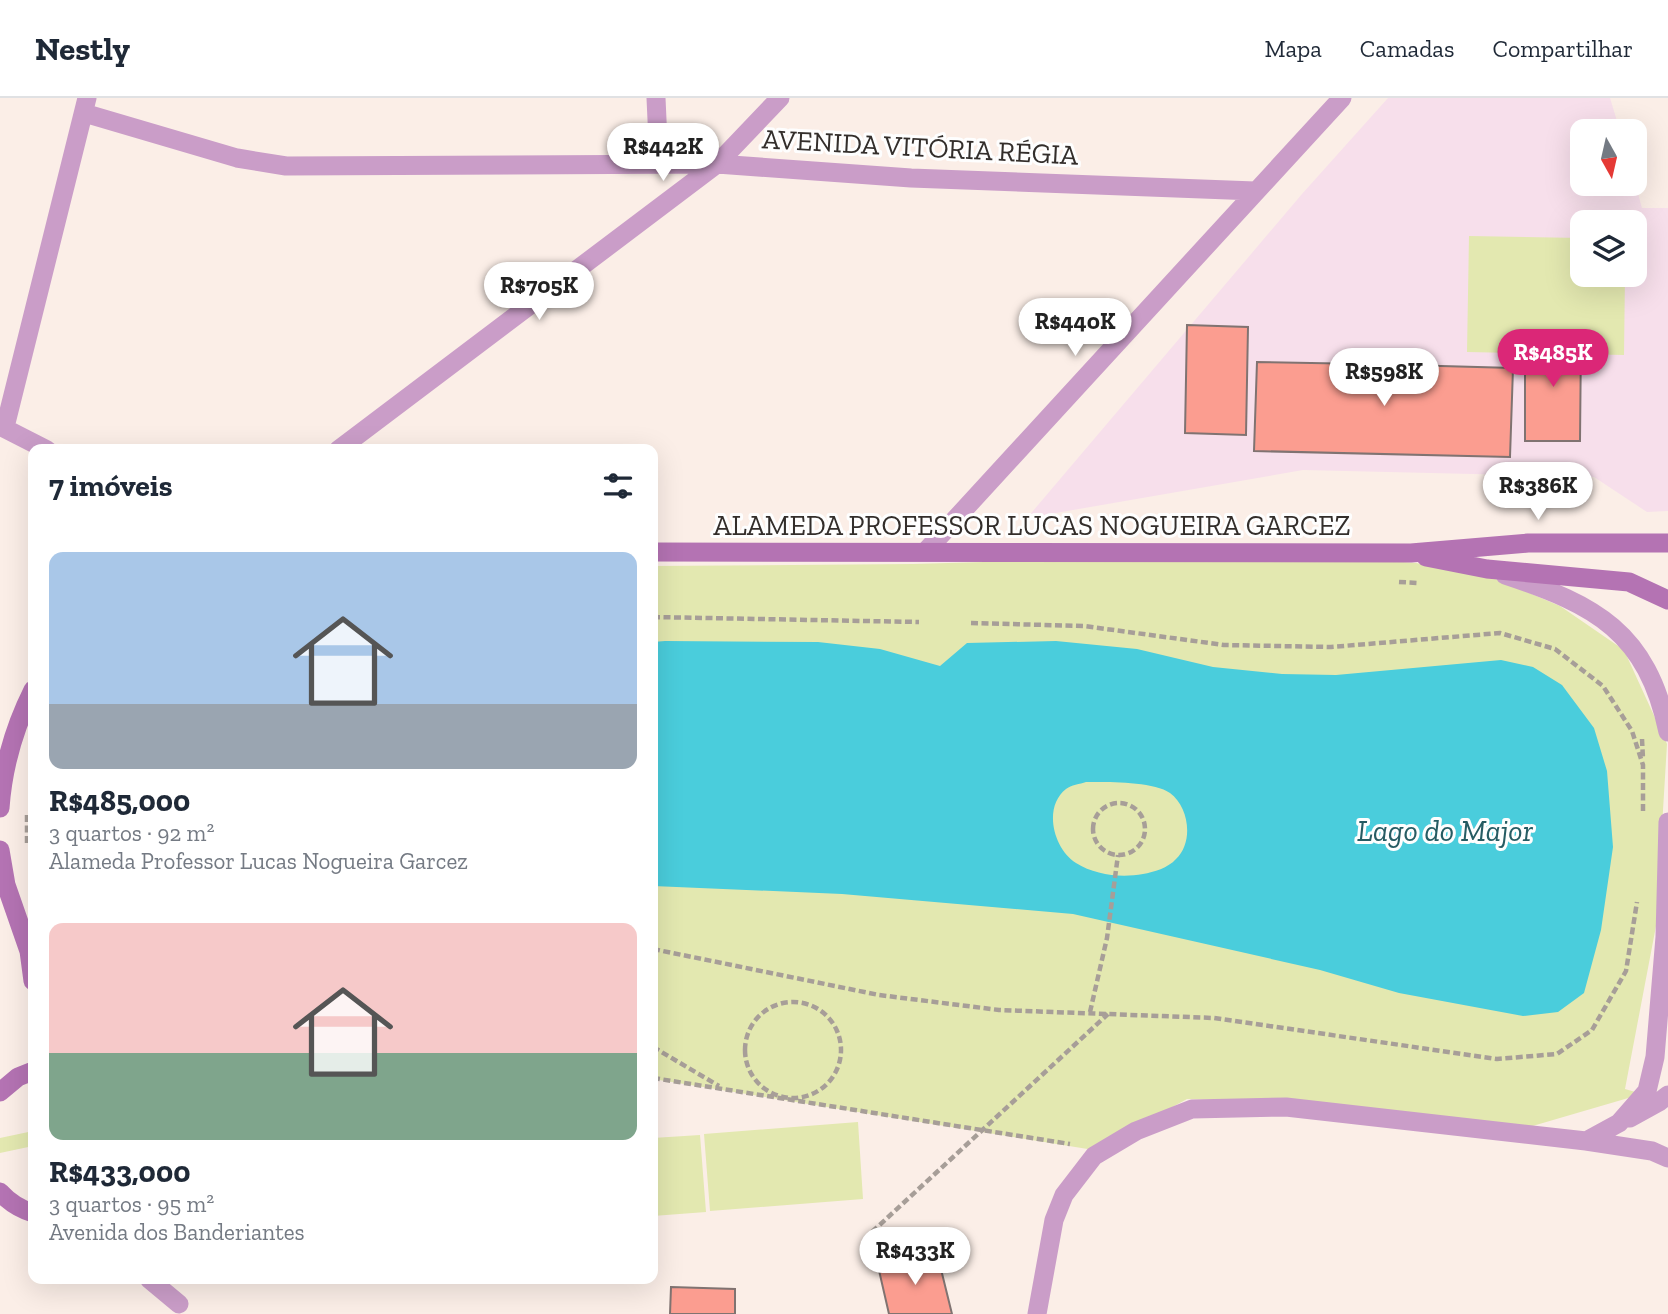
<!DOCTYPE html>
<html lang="pt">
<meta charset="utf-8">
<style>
body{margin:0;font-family:"Zilla Slab",serif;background:#f6f6f7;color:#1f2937;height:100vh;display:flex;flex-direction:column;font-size:26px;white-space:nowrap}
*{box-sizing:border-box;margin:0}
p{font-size:23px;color:#747a83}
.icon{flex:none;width:38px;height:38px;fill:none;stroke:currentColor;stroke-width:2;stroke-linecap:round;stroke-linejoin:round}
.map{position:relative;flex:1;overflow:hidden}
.details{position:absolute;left:28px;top:346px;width:630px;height:840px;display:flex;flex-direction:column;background:#fff;border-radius:14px;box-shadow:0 7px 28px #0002}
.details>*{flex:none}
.needle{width:46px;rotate:172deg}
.tools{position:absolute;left:1570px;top:21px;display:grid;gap:14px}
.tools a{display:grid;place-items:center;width:77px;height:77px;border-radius:14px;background:#fff;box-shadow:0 7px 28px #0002;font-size:35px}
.price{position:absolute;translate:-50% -60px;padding:0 16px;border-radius:24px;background:#fff;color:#222;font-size:23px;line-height:46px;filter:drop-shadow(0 2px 4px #0008)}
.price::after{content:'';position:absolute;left:50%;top:42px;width:21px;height:16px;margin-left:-10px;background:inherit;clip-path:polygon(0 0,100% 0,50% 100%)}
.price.on{background:#db2777;color:#fff}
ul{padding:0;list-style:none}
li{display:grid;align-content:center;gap:14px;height:371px;padding:0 21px}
li span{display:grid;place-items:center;height:217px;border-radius:14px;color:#555}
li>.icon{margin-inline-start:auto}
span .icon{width:126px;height:126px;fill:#fffc;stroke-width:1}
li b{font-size:30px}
h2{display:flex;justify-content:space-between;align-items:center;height:84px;padding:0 21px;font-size:30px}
header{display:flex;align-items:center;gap:42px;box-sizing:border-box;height:98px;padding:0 35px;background:#fff;border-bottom:2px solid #e0e1e3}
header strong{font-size:33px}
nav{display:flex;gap:38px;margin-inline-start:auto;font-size:24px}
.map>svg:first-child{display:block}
.education{fill:#f7dfeb;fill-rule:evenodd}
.green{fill:#e3e8b0}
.water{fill:#4acddc;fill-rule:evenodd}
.building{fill:#fb9d90;stroke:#807371;stroke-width:2}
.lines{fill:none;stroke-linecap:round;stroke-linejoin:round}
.path{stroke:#a79e98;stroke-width:4.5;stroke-dasharray:7 3.5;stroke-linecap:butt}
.minor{stroke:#ca9dc8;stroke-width:19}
.tertiary{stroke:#ca9dc8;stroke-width:19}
.secondary{stroke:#b473b3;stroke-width:19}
.labels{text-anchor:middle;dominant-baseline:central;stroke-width:6;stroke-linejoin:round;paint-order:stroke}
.street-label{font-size:28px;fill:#332e2b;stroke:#fefefe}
.water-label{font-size:30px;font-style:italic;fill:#265c63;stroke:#fefefe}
</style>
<header>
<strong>Nestly</strong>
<nav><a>Mapa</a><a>Camadas</a><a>Compartilhar</a></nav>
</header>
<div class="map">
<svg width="1668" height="1216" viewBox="0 0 1668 1216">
<rect width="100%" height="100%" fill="#fbeee7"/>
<!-- education -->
<path class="education" d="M1388 0H1610L1620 33H1582V86L1635 85 1642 110H1668V413L1647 414 1594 379 1303 372 1027 420 1302 96ZM1582 124H1634V177H1582Z"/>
<!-- green -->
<path class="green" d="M1469 138 1582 140V177H1625L1624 257 1467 254Z
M1290 455 1416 465 1491 479 1560 508 1624 552 1667 646 1656 828 1625 991 1642 996 1515 1033 1287 1004 1187 1001 1094 1052 653 981V468L913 466Z
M858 1024 863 1101 710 1113 704 1036Z
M33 1033V1048L0 1055V1040Z
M700 1037 706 1114 653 1118V1040Z"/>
<!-- water -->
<path class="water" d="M665 543 818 544 880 551 940 568 967 545 1056 543 1137 551 1213 569 1282 576 1336 577 1501 562 1533 569 1562 587 1594 630 1607 673 1613 749 1601 832 1584 895 1558 914 1523 918 1399 895 1320 872 1073 816 842 796 653 788V544ZM1086 684C1106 684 1153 683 1170 695 1189 709 1194 744 1176 761 1168 770 1154 774 1143 776 1121 780 1095 777 1076 765 1053 750 1043 709 1066 691 1071 687 1080 686 1086 684Z"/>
<!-- building -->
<path class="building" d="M1187 227 1248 229 1246 337 1185 335Z
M1525 240H1581L1580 343H1525Z
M1365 254 1405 255V267L1513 270 1510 359 1254 353 1257 264 1365 266Z
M937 1155 952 1216H889L878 1168Z
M671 1189 735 1191V1216H670Z"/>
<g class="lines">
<!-- path -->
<path class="path" d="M1399 484 1418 485
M653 519 919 524
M971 525 1084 528 1224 547 1331 549 1500 535 1555 551 1603 588 1632 633 1643 667V715
M1642 641 1643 661
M1093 731a26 26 0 1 1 52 0a26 26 0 1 1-52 0Z
M27 717V747
M653 851 879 897 999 912 1214 920 1497 961 1557 956 1592 932 1626 873 1637 804
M745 952a48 48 0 1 1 96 0a48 48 0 1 1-96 0Z
M1090 914 1107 840 1118 757
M653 949 719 988
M653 980 1070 1046
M872 1134 1108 916"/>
<!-- minor -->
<path class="minor" d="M656 0 659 65
M84 15 237 60 286 68 717 66 911 80 1255 93
M0 328 47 352
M5 329 87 0
M338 352 717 66 780 0
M926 453 1342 0
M1505 477C1596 507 1647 534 1668 634
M1630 1020 1659 1004 1668 997
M1586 1043 1619 1025 1647 993 1655 959 1665 839 1668 724
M1037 1216 1054 1122 1064 1097 1094 1058 1136 1033 1192 1011 1286 1009 1586 1043 1652 1053 1668 1060"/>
<!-- tertiary -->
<path class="tertiary" d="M149 1181 179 1206"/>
<!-- secondary -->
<path class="secondary" d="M653 454 1411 455 1528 445H1668
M1426 459 1487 471 1629 484 1668 502
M0 710C3 668 14 630 33 592
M0 752 6 787 29 853 33 883
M0 994 18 979 33 973
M0 1094C9 1104 20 1111 33 1115"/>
</g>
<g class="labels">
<!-- street labels -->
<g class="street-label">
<text transform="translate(920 49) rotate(3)">AVENIDA VITÓRIA RÉGIA</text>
<text x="1032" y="427">ALAMEDA PROFESSOR LUCAS NOGUEIRA GARCEZ</text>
</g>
<!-- water labels -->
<g class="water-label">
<text x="1445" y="733">Lago do Major</text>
</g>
</g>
</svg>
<div class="tools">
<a><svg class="needle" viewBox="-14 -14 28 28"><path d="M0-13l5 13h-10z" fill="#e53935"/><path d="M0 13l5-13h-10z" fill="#747a83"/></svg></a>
<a><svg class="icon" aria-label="layers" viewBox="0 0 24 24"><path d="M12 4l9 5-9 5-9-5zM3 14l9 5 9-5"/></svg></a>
</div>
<b class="price" style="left:663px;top:85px">R$442K</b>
<b class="price" style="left:539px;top:224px">R$705K</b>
<b class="price" style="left:1075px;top:260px">R$440K</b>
<b class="price on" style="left:1553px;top:291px">R$485K</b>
<b class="price" style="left:1384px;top:310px">R$598K</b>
<b class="price" style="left:1538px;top:424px">R$386K</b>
<b class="price" style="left:915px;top:1189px">R$433K</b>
<section class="details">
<h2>7 imóveis<svg class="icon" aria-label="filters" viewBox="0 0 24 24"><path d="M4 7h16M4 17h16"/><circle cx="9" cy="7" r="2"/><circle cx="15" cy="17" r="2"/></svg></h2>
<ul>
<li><span style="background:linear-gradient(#a9c7e8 70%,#9aa5b1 0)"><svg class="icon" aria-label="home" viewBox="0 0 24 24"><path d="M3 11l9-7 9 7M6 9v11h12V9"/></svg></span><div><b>R$485,000</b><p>3 quartos · 92 m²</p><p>Alameda Professor Lucas Nogueira Garcez</p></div></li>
<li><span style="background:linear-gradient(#f6c9c9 60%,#7fa58c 0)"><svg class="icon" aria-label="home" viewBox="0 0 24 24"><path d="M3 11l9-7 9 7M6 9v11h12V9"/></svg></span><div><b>R$433,000</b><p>3 quartos · 95 m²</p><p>Avenida dos Banderiantes</p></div></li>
</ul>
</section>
</div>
